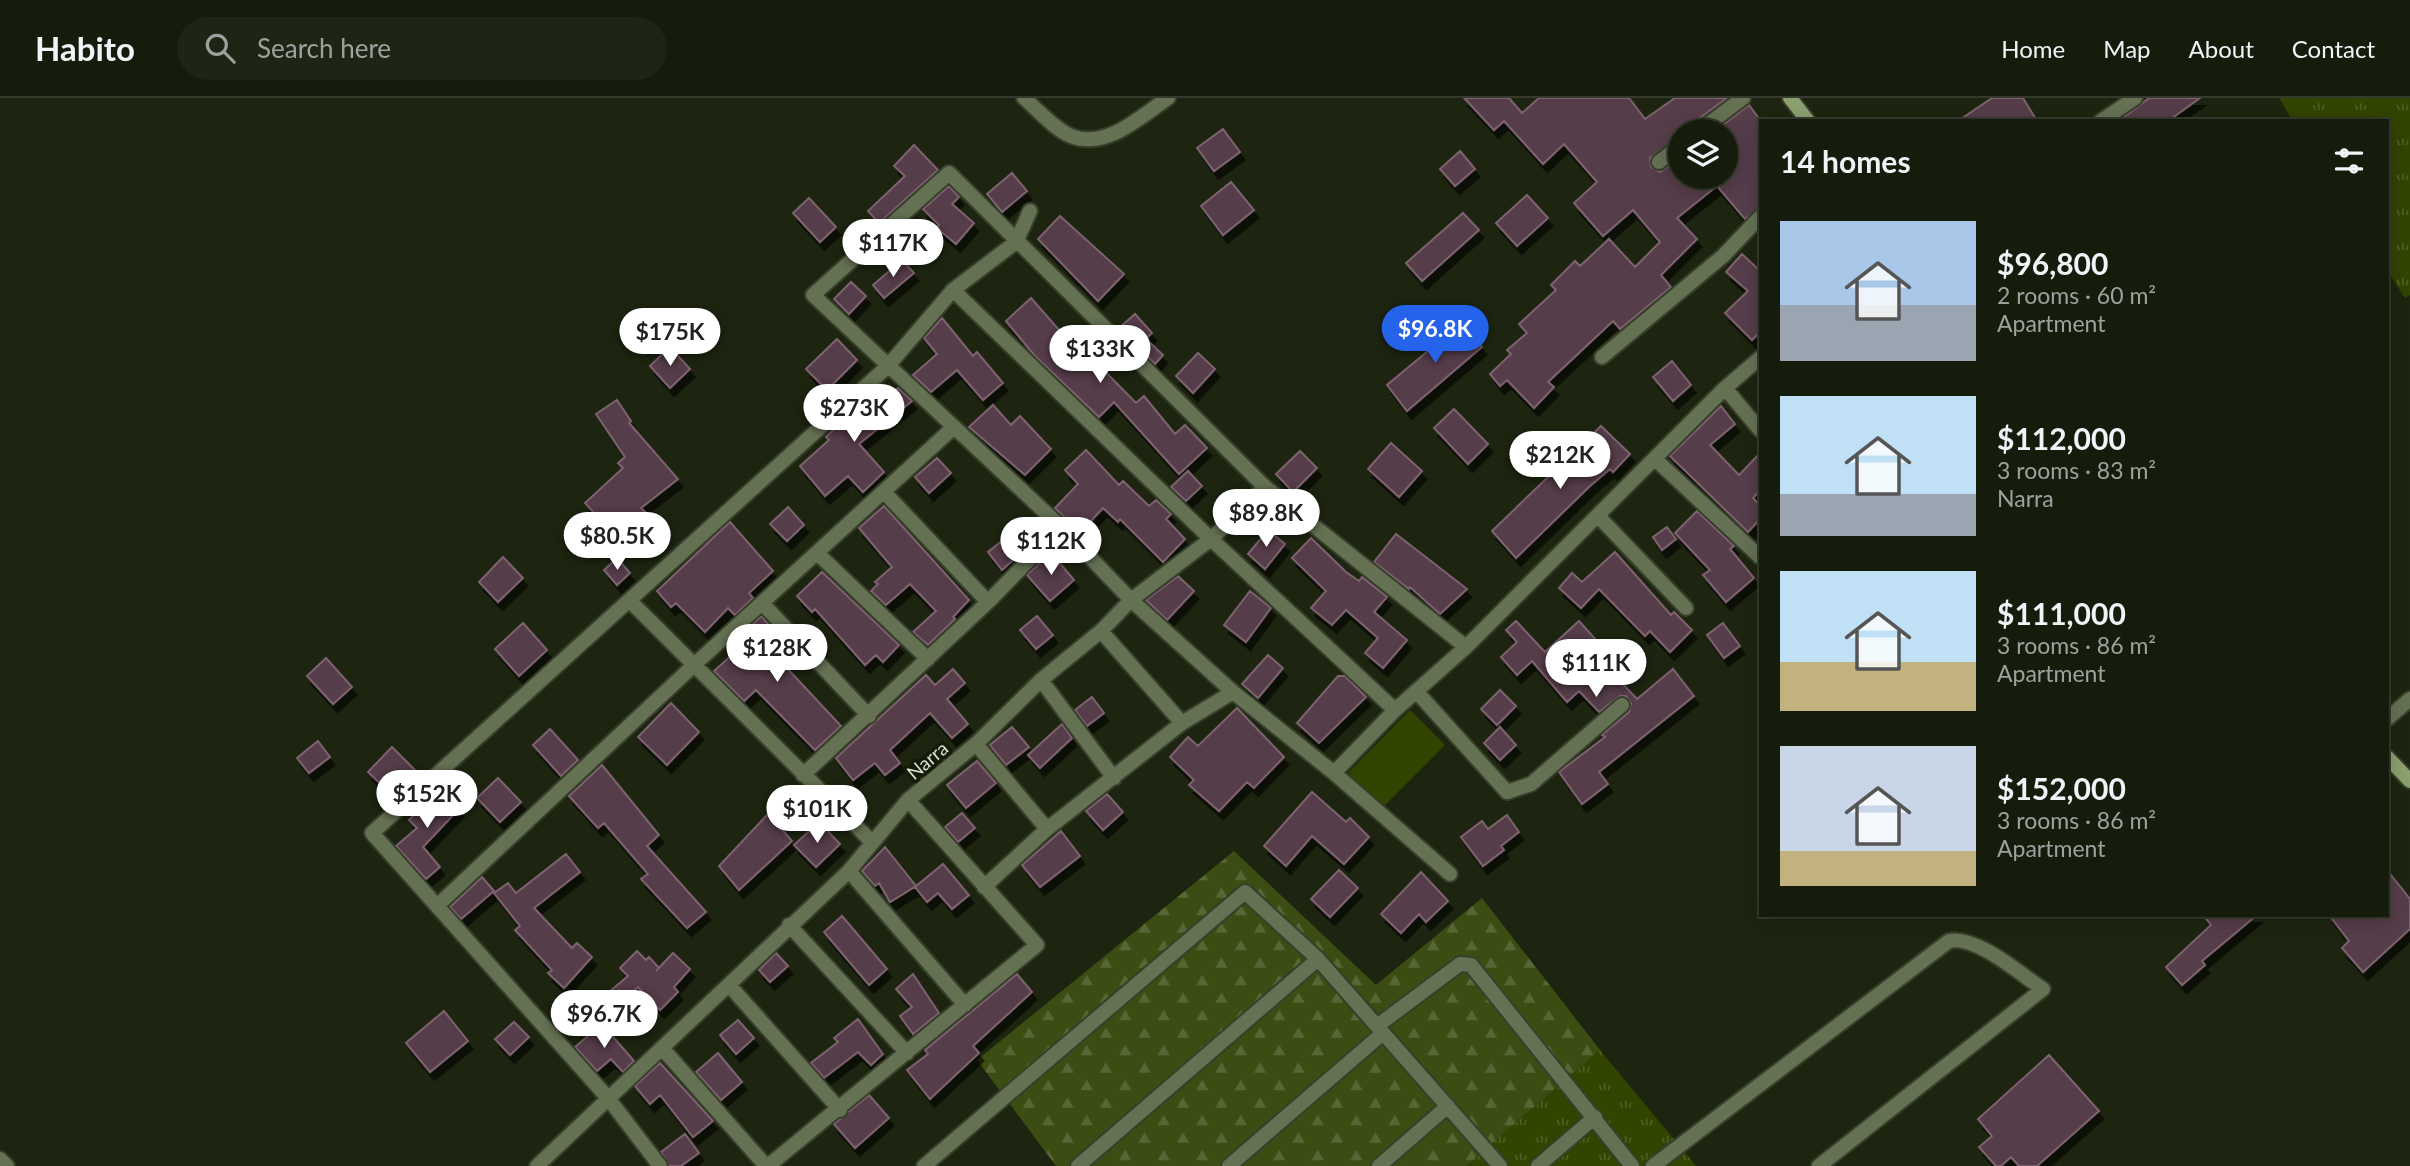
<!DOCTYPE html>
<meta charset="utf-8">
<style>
body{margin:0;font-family:Lato,sans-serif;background:#1f2515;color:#f1f3f6;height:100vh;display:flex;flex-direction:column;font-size:26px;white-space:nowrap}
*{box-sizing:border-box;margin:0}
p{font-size:23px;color:#9ea19d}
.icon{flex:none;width:38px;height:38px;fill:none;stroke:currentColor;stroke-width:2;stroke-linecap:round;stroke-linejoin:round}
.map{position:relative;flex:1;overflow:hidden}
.side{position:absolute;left:1759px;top:21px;width:630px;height:798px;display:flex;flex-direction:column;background:#161c0c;border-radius:0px;box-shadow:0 4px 18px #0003,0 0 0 2px #353a2d}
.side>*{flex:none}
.buttons{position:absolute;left:1668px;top:21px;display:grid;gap:14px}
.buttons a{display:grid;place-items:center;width:70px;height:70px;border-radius:50%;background:#161c0c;box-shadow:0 4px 18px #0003,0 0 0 2px #353a2d;font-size:35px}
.price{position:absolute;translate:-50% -60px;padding:0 16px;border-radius:24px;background:#fff;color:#222;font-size:23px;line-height:46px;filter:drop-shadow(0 2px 4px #0008)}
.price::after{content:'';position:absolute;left:50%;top:42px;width:21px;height:16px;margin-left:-10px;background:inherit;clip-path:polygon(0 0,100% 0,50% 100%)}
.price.active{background:#2563eb;color:#fff}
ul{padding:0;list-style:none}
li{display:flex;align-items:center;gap:21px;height:175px;padding:0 21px}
li span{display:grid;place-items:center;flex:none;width:196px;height:140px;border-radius:0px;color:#555}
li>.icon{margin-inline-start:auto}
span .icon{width:84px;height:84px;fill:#fffc;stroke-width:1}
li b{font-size:30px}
h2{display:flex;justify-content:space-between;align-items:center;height:84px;padding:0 21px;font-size:30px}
header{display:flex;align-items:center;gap:42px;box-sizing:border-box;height:98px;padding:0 35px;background:#161c0c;border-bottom:2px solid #353a2d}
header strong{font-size:33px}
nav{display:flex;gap:38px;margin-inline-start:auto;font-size:24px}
.search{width:490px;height:63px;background:#1f2515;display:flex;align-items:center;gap:18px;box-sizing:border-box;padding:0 24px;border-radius:38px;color:#9ea19d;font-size:26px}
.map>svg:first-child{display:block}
.grass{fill:url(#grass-tufts)}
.forest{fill:url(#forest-firs)}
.pitch{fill:#314400}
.building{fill:#543c48;stroke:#7d626f;stroke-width:2;filter:url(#shadow)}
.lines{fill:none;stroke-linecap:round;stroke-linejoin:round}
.street-casing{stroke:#373f2b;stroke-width:18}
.secondary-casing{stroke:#373f2b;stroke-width:18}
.street{stroke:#657153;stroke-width:14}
.secondary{stroke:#8c9f6e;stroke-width:14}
.labels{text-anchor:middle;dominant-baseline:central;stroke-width:7;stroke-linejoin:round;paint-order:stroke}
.street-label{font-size:19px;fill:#dae0d2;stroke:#141c07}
</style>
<header>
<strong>Habito</strong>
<div class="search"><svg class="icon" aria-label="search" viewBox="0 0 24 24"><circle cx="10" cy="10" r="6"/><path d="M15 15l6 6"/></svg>Search here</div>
<nav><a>Home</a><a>Map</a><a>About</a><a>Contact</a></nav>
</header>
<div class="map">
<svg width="2410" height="1068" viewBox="0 0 2410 1068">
<defs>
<pattern id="grass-tufts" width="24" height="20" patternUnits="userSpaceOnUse" patternTransform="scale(1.75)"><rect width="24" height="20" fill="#314400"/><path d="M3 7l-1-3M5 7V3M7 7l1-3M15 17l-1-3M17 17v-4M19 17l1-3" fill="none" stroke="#4e5f24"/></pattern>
<pattern id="forest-firs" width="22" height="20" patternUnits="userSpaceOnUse" patternTransform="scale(1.75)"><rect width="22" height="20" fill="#3b4d13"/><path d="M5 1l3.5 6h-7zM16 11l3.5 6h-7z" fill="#576634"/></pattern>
<filter id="shadow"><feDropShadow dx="4.5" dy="8" stdDeviation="0" flood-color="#0009"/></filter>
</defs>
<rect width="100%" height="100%" fill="#1d2510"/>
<!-- grass -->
<path class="grass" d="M2279 0H2410V197L2405 200 2387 172V23H2293Z
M1600 952 1696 1068H1466Z"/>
<!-- forest -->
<path class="forest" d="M1234 753 1376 887 1482 800 1600 952 1466 1068H1056L977 962Z"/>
<!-- pitch -->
<path class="pitch" d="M1410 612 1445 647 1382 710 1348 675Z"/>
<!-- building -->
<path class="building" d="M1464 0H1509L1522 15 1539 0H1629L1645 21 1675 0H1727L1693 25 1689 33H1680V39L1650 60 1651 69 1660 74 1680 60V79H1726V33H1715L1749 7 1760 22V110L1745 121 1717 88 1677 120 1697 141 1661 177 1671 189 1620 231 1613 223 1548 284 1554 289 1534 310 1507 282 1500 288 1490 276 1511 256 1507 252 1527 235 1519 226 1556 192 1551 187 1575 163 1580 168 1609 141 1635 169 1660 144 1633 112 1603 138 1574 105 1597 84 1564 46 1543 66 1504 23 1494 32Z
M1992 0H2023L2037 23H1958Z
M2149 0H2200L2168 23H2119Z
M1223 31 1240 54 1214 73 1197 50Z
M914 47 938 72 879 125 868 113 905 78 894 68Z
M1460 53 1475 71 1455 88 1440 71Z
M1012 75 1027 93 1002 114 987 96Z
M1231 84 1254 112 1223 137 1201 108Z
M949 88 959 99 952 106 974 125 956 146 937 130 939 127 923 111Z
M1527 97 1548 120 1517 148 1496 125Z
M809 100 836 129 820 144 793 115Z
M1463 115 1479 132 1422 183 1406 165Z
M1060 118 1124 176 1098 203 1038 141Z
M1742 156 1760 173V234L1752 242 1725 215 1748 193 1726 174Z
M902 162 914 175 884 200 873 187Z
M851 184 866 198 849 216 834 201Z
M1031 200 1059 232 1084 252 1136 305 1144 298 1175 336 1185 327 1207 350 1179 376 1114 304 1099 319 1035 258 1006 223Z
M1135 216 1152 235 1137 249 1119 230Z
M942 220 973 258 977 254 1003 285 983 302 957 272 931 294 913 277 937 256 924 240Z
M1459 222 1482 249 1407 313 1387 287 1434 248 1432 246Z
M837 241 857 262 827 292 806 271Z
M1147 242 1163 257 1155 266 1139 250Z
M670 249 690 271 670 290 650 268Z
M1198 255 1215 271 1193 295 1176 278Z
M1672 263 1691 287 1673 303 1653 279Z
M881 287 889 297 898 290 912 303 859 346 884 374 863 394 848 378 825 398 800 368 829 342 826 339Z
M617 302 631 323 629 325 678 381 641 410 650 419 622 445 585 405 623 370 618 365 625 359 596 316Z
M993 307 1011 327 1020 318 1051 351 1025 377 969 329Z
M1721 308 1735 326 1710 347 1739 377 1760 355V392L1753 400 1760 408V421L1748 434 1670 358Z
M1454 311 1488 346 1468 366 1434 330Z
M1601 328 1630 356 1613 374 1610 371 1590 388 1516 460 1492 433Z
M1391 345 1422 373 1399 399 1368 371Z
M1086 352 1119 387 1123 383 1149 408 1156 402 1171 416 1166 421 1185 441 1163 464 1120 421 1118 424 1103 410 1080 435 1055 410 1078 386 1065 372Z
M1300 353 1317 370 1293 394 1276 376Z
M937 360 951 375 929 395 915 379Z
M1188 373 1202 388 1186 403 1171 389Z
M884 408 969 502 953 519 955 521 928 547 913 534 936 513 910 486 886 507 871 493 878 486 875 484 892 469 859 430Z
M788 409 804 427 787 443 770 426Z
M1697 413 1734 448 1730 451 1754 480 1726 504 1703 477 1710 472 1675 435Z
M730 424 773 473 749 495 753 500 735 517 728 510 705 534 676 505 671 509 657 493Z
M1021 428 1033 444 1002 472 988 454Z
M1667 429 1676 441 1662 452 1653 439Z
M1268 432 1285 446 1265 471 1248 456Z
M1396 436 1467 491 1440 516 1410 489 1409 491 1374 464Z
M1311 440 1346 474 1359 483 1362 479 1387 499 1374 514 1407 542 1383 570 1365 555 1378 540 1346 512 1332 527 1311 510 1326 493 1292 460Z
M1615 454 1671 517 1674 514 1692 532 1670 554 1650 533 1645 538 1599 491 1581 510 1559 490 1572 475 1582 484Z
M1053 457 1074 482 1050 503 1027 477 1045 460 1047 462Z
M503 459 523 480 498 504 479 484Z
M617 460 630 475 617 487 604 472Z
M822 474 899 547 883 564 876 557 865 567 815 511 812 514 797 498Z
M1178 478 1194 493 1167 522 1146 502Z
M1250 493 1271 510 1246 544 1224 527Z
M761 518 795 556 784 567 841 628 815 652 756 592 744 603 714 573 754 537 748 531Z
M1037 518 1053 537 1036 551 1020 532Z
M1516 523 1545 554 1579 523 1596 542 1588 550 1637 601 1673 571 1694 598 1599 674 1608 686 1582 706 1559 674 1605 639 1602 637 1629 614 1631 605 1626 598H1620L1599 614 1579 593 1567 604 1532 563 1517 577 1501 559 1517 544 1506 532Z
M523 525 547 552 519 578 495 551Z
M1723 525 1740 548 1724 560 1707 537Z
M1268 557 1283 570 1258 600 1242 586Z
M326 560 352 589 333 606 307 578Z
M953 571 965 585 947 601 968 626 952 640 930 615 890 652 900 665 885 677 875 665 853 682 836 660 926 577 935 587Z
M1338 578H1345L1366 599 1319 645 1297 625Z
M1500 592 1516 608 1497 627 1481 611Z
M1092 599 1104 615 1087 628 1075 612Z
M671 605 699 634 667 667 638 639Z
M1237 610 1284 659 1254 690 1247 684 1219 713 1189 687 1194 682 1170 659 1188 639 1198 648Z
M1062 626 1072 640 1040 670 1028 657Z
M1012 629 1029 649 1006 667 990 647Z
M1500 629 1516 647 1500 662 1484 645Z
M550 631 578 662 561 678 533 647Z
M318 643 330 659 309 675 297 660Z
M392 649 421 678 411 687 402 677 387 692 368 674Z
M977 663 996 685 966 710 947 687Z
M602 667 659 737 647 748 706 814 687 830 641 781 648 776 604 725 598 730 569 698Z
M498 680 521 704 500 724 477 700Z
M439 687 459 711 423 749 440 769 426 781 396 748 417 730 409 722 426 705 423 702Z
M1312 694 1346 724 1350 720 1369 739 1344 766 1312 738 1286 768 1264 748Z
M1107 696 1123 714 1103 732 1086 713Z
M962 715 975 730 958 744 945 729Z
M768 716 792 743 739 792 719 768Z
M1507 717 1519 734 1501 748 1504 752 1483 768 1461 739 1482 723 1488 731Z
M819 724 840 746 816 769 794 747Z
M1061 733 1080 758 1040 789 1022 767Z
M885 749 916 788 890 804 879 785 875 788 862 773Z
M566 756 580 774 534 810 572 850 577 845 592 859 564 890 548 875 552 872 515 832 520 828 494 795 508 785 516 795Z
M943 766 969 797 952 811 938 795 927 804 915 789Z
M1339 772 1358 790 1330 819 1311 801Z
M2387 772 2410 801V831L2363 874 2342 850 2349 843 2329 817H2387Z
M1421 774 1448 803 1426 824 1419 816 1401 835 1381 816Z
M482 779 494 793 461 821 450 809Z
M2203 817H2257L2202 863 2205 867 2182 887 2166 869 2211 827Z
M842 818 887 871 869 887 824 834Z
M637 853 646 862 649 859 659 870 656 873 673 855 690 871 674 889 678 894 660 912 638 889 619 905 609 894 628 878 620 870Z
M776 855 788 868 770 884 759 872Z
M913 876 939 915 913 936 900 918 912 909 896 891Z
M1017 876 1032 894 973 948 979 955 930 1001 907 972 928 956 925 952Z
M444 913 468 943 430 974 406 945Z
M858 921 883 956 871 967 858 954 824 980 811 965 838 944 834 940Z
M738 922 754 940 736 956 720 937Z
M514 924 529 939 510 957 495 941Z
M602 926 634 963 623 974 611 961 597 973 575 949Z
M718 955 742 984 721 1002 696 974Z
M2049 957 2099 1013 2037 1068H2019L2011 1059 2001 1068H1996L1979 1049 1992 1038 1978 1021Z
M660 965 713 1023 693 1039 660 997 650 1006 635 988Z
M869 997 889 1020 855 1050 834 1026Z
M685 1036 699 1055 681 1068H669L661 1054Z"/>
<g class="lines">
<!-- street casing -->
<g class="street-casing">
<path id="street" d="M1024 0C1037 11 1054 31 1071 38 1106 52 1140 19 1168 0
M2101 23 2135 0
M1699 33 1743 0
M1659 64 1680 48
M953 192 1211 441 1395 612
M1602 259 1723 158 1760 119
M1725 290 1760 332
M1655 361 1760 459
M884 394 988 504
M1598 418 1686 510
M817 455 928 561
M631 504 872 744
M762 505 869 618
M1101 533 1182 625
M1041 582 1114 680
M1416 593 1507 694 1531 686 1622 607
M2387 621 2410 601
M976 646 1047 731
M1334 675 1395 612 1466 549 1725 290 1760 260
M803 677 988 504 1061 429
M849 773 965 907
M1450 776 1334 675 1233 594 1131 502 1061 429 813 197 949 75 1265 389 1466 549
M984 789 1047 731 1182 625 1233 594
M438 807 694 567 954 329
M789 827 907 955
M729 887 840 1012
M1377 928 1460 866 1471 867 1632 1068
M662 950 766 1068
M0 1061 7 1068
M537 1068 849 773 908 702 976 646 1041 582 1101 533 1131 502 1211 441 1265 389
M660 1068 608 1000 372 735 887 269 953 192 1016 144 1030 113
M768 1068 1037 847 908 702
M924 1068 1245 794 1318 861 1500 1068
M1078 1068 1318 861
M1229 1068 1383 935
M1379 1068 1448 1008
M1538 1068 1595 1019
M1653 1068 1949 843C1976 837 2020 876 2043 891L1819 1068"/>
</g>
<!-- secondary casing -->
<g class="secondary-casing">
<path id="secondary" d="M1790 0 1808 23
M2387 659 2410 683"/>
</g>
<!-- street -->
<use href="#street" class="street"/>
<!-- secondary -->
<use href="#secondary" class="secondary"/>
</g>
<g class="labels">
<!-- street labels -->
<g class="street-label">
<text transform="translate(927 662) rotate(-40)">Narra</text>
</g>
</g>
</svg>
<div class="buttons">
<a><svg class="icon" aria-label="layers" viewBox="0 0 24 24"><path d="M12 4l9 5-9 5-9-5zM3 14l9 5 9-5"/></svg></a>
</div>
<b class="price" style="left:893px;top:181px">$117K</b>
<b class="price active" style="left:1435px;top:267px">$96.8K</b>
<b class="price" style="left:670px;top:270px">$175K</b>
<b class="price" style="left:1100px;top:287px">$133K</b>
<b class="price" style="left:854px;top:346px">$273K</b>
<b class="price" style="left:1560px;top:393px">$212K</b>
<b class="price" style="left:1266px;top:451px">$89.8K</b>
<b class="price" style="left:617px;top:474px">$80.5K</b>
<b class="price" style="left:1051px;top:479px">$112K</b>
<b class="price" style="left:777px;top:586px">$128K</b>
<b class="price" style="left:1596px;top:601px">$111K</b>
<b class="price" style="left:427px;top:732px">$152K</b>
<b class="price" style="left:817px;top:747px">$101K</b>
<b class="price" style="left:604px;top:952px">$96.7K</b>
<section class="side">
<h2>14 homes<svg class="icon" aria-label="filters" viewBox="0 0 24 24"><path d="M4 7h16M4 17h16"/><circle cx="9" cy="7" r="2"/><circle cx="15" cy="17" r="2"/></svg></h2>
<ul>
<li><span style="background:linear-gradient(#a9c7e8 60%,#9aa5b1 0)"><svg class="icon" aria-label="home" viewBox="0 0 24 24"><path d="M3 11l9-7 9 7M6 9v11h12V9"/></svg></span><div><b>$96,800</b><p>2 rooms · 60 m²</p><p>Apartment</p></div></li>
<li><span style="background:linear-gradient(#bfe0f5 70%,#9aa5b1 0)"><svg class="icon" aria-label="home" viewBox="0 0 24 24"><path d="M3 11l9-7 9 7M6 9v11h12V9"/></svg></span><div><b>$112,000</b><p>3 rooms · 83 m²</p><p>Narra</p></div></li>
<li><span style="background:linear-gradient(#bfe0f5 65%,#c2b280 0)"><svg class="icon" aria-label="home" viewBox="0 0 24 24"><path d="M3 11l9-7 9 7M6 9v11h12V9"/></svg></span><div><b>$111,000</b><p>3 rooms · 86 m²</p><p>Apartment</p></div></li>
<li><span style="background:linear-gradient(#c9d6e8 75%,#c2b280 0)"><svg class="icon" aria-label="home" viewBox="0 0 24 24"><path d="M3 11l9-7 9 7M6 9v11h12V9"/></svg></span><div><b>$152,000</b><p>3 rooms · 86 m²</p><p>Apartment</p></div></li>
</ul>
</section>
</div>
